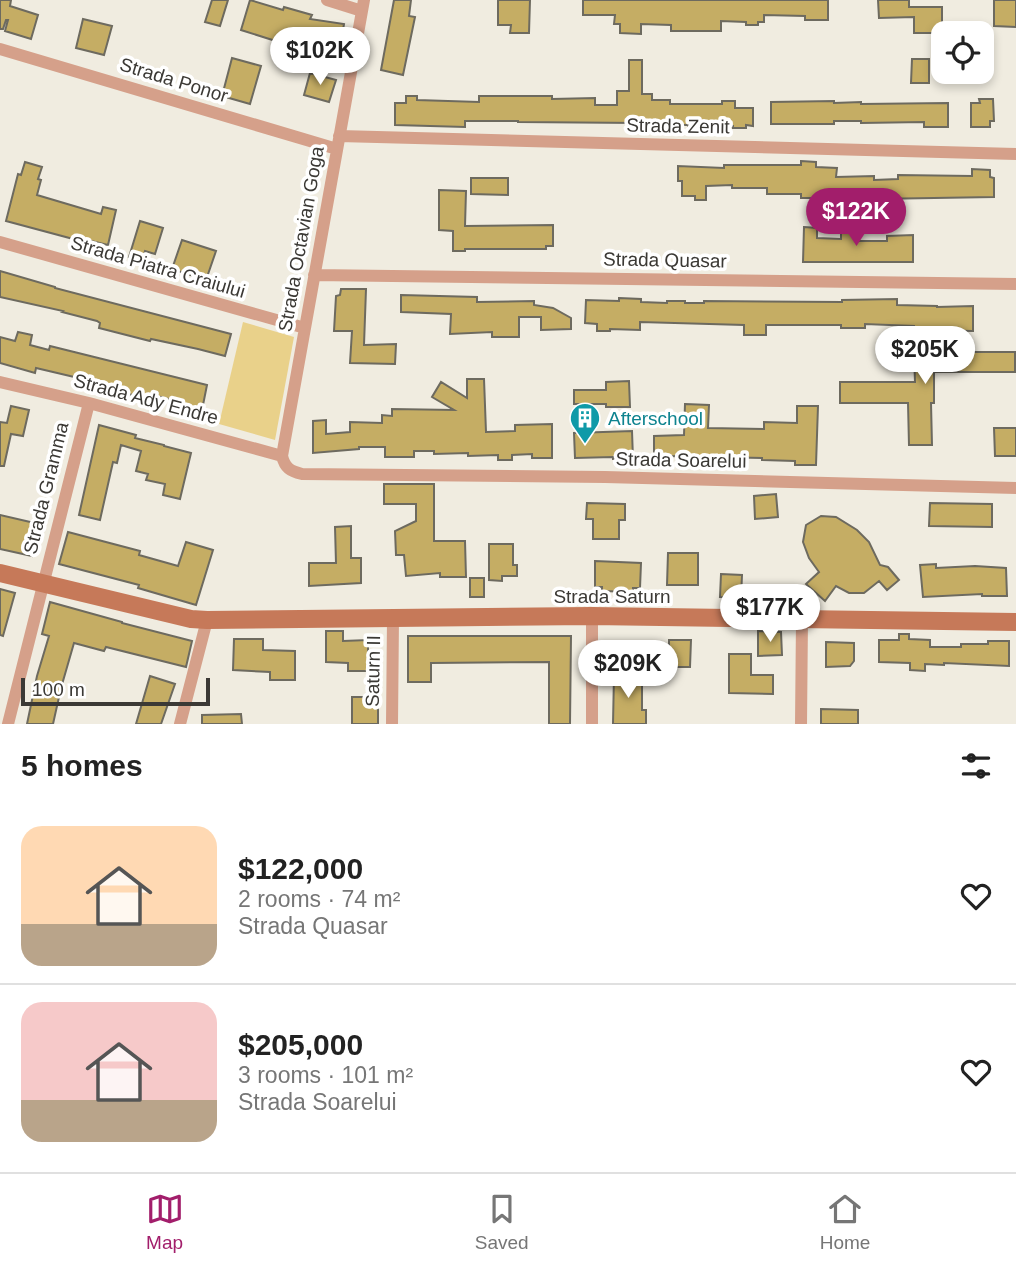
<!DOCTYPE html>
<meta charset="utf-8">
<style>
body{margin:0;font-family:Helvetica,sans-serif;background:#f6f6f6;color:#222;height:100vh;display:flex;flex-direction:column;font-size:26px;white-space:nowrap}
*{box-sizing:border-box;margin:0}
p{font-size:23px;color:#767676}
.icon{flex:none;width:38px;height:38px;fill:none;stroke:currentColor;stroke-width:2;stroke-linecap:round;stroke-linejoin:round}
.map{position:relative;height:724px;overflow:hidden}
.sheet{display:flex;flex-direction:column;background:#fff;flex:1}
.sheet>*{flex:none}
.controls{position:absolute;left:931px;top:21px;display:grid;gap:14px}
.controls a{display:grid;place-items:center;width:63px;height:63px;border-radius:14px;background:#fff;box-shadow:0 4px 10px #0003;font-size:35px}
.scale{position:absolute;left:21px;bottom:18px;width:189px;box-sizing:border-box;padding-left:7px;border:4px solid #3b3935;border-top:0;font-size:19px;line-height:24px;white-space:nowrap;color:#3b3935;-webkit-text-stroke:5px #fff;paint-order:stroke}
.price{position:absolute;translate:-50% -60px;padding:0 16px;border-radius:24px;background:#fff;color:#222;font-size:23px;line-height:46px;filter:drop-shadow(0 2px 4px #0008)}
.price::after{content:'';position:absolute;left:50%;top:42px;width:21px;height:16px;margin-left:-10px;background:inherit;clip-path:polygon(0 0,100% 0,50% 100%)}
.price.on{background:#a21e6b;color:#fff}
ul{padding:0;list-style:none}
li{display:flex;align-items:center;gap:21px;height:175px;padding:0 21px}
li+li{border-top:2px solid #e0e0e0}
li span{display:grid;place-items:center;flex:none;width:196px;height:140px;border-radius:21px;color:#555}
li>.icon{margin-inline-start:auto}
span .icon{width:84px;height:84px;fill:#fffc;stroke-width:1}
li b{font-size:30px}
h2{display:flex;justify-content:space-between;align-items:center;height:84px;padding:0 21px;font-size:30px}
.tab-bar{display:flex;justify-content:space-around;align-items:center;height:98px;border-top:2px solid #e0e0e0;background:#fff;font-size:19px;color:#767676}
.tab-bar a{display:grid;justify-items:center;gap:4px}
.tab-bar .on{color:#a21e6b}
.map>svg:first-child{display:block}
.green{fill:#e9d18a}
.building{fill:#c5ad64;stroke:#6d6a5f;stroke-width:2}
.lines{fill:none;stroke-linecap:round;stroke-linejoin:round}
.street{stroke:#d5a08a;stroke-width:12}
.secondary{stroke:#c67959;stroke-width:18}
.labels{text-anchor:middle;dominant-baseline:central;stroke-width:7;stroke-linejoin:round;paint-order:stroke}
.street-label{font-size:19px;fill:#3b3935;stroke:#fff}
.culture-label{font-size:19px;fill:#0d838f;stroke:#fff;text-anchor:start}
</style>
<div class="map">
<svg width="1016" height="724" viewBox="0 0 1016 724">
<rect width="100%" height="100%" fill="#f0ece0"/>
<!-- green -->
<path class="green" d="M243 322 294 337 275 440 219 424Z"/>
<!-- building -->
<path class="building" d="M0 0H11L10 6 38 15 31 39 5 31 8 20H6L3 29H0Z
M212 0H228L220 26 205 22Z
M250 0 283 10 284 7 312 15 310 19 344 24 341 42 329 41 328 43 317 41V37L290 29 285 44 241 30Z
M394 0H411L409 16 415 17 403 75 381 70Z
M498 0H530L529 33H510L511 25H498Z
M583 0H828V20H805V16L764 15V22H758V25H746V22L721 21V31H671V25L641 24V34L620 33V24H614L615 15H583Z
M878 0H909V7H942V33H914V17L879 18Z
M994 0H1016V27L994 26Z
M83 19 112 26 104 55 76 48Z
M232 58 261 66 250 104 222 96Z
M912 59H929V83H911Z
M629 60H642V94H652V100H670V104H722V101H735V108H753V126L746 125V128H733V126L688 127V125H639V123L518 122V121H465V127L395 125V103H406V96H417V100L479 102V96H552V99L595 98V105H617V91H629Z
M310 73 336 80 329 102 304 95Z
M979 99H993L994 121H990V127H971V103H980Z
M834 101V103L861 102V104L948 103V127H924V122L861 123V121H834V124H771V102Z
M801 161 816 162V167L837 168 836 177 874 176V180L898 179V175L972 176V169L990 170V177L994 178V197L874 199V208H845V195H815V198H801V194H767V188H732V185L706 186V200H695V196H682V181H678V166L724 168V165H801Z
M25 162 42 167 38 179 41 180 37 195 101 214 103 207 116 210 108 245 78 238 77 240 6 221 18 174 21 175Z
M471 178H508V195L471 194Z
M439 190 466 191 465 226 553 225V246H546V249H465V251H453V231L439 230Z
M140 221 163 228 155 254 145 251 142 261 129 257Z
M804 227 817 228V238L841 239V228H856L857 241H887V236L913 235V262H803Z
M182 240 216 251 206 280 172 269Z
M0 271 55 287V288L231 334 225 356 198 349 151 339 150 341 99 328 100 323 97 321 62 312 63 311 0 297Z
M341 289H366L364 345 396 344 395 364 350 363 352 331H334L336 296 340 295Z
M401 295 477 297V302L534 301V305L553 308 571 318V329L541 330V317H519V337H492V332L450 334 451 314 401 312Z
M619 298 641 299V302L667 303V301H685V303H704V301L842 302V300L897 299V305L937 306V307L973 306V331L914 330V326L865 324V328H841V325H766V335H744V325L640 322V330L610 329V331H597V324L585 323 586 300 619 301Z
M18 332 32 335 30 345 49 350 50 346 207 385 202 410 181 405V402L161 397V399L155 398 154 400 86 384 87 380 36 368 35 373 0 363V337L15 341Z
M914 352H1015V372H934V403H931L932 445H909L908 403H840V382H915Z
M467 379H484L486 432 515 431V425L552 424V458H532V454L512 455V460H498V455L468 456V453L434 454V451H414V457H385V447H359V449L313 453V421L326 420V434L350 432V422L382 423V415L392 416V409L454 410 432 397 441 382 467 398Z
M629 381 630 407H606V404H574V390H606V382Z
M685 404 709 405 708 428 764 429V422L797 423V406H818L816 465H795V461L762 460V458L666 456 654 457V436L684 435Z
M11 406 29 410 23 436 11 434 4 466H0V422L7 423Z
M99 425 136 435 135 438 164 445V446L191 453 180 499 163 495 165 484 146 480 148 474 136 471 141 451 121 445 117 463 113 462 100 520 79 515Z
M994 428H1016V456H995Z
M632 431 633 459H613V457L575 458 574 433Z
M384 484H434V541H465L466 577H440V573L406 576 404 555H396L395 531 416 521V504H384Z
M776 494 778 517 755 519 754 496Z
M587 503 625 504V520H619V539H593V519H586Z
M930 503 992 504V527L929 526Z
M0 515 39 524 32 556 0 549Z
M821 516 836 517 857 530 869 542 880 565 888 567 899 580 887 590 879 581 864 593H849L836 586 825 601 806 584 819 572 809 558 803 542 806 525Z
M351 526V558H361V583L309 586V563H336L335 527Z
M68 532 140 551 139 555 178 566 186 542 213 550 196 605 138 588 139 585 59 564Z
M489 544H513V565H517V576H502V581L489 580Z
M668 553H698V585H667Z
M595 561 641 563 640 588H633V592L602 591V587H595Z
M936 564V568L975 566 1006 568 1007 596H982V594L923 597 920 565Z
M721 574 742 575 741 598 720 597Z
M470 578H484V597H470Z
M0 589 15 593 3 636 0 635Z
M50 602 122 622V623L192 641 186 667 106 647 104 651 74 643 61 688 53 724H27L37 676 49 636 42 634Z
M326 631H343V641L368 640V671H348V663L326 662Z
M758 631 781 632 782 655 758 656Z
M899 634H909V639L930 640V647H961V644H988V641H1009V666L944 663V665L925 664V671L910 670V663L879 662V640H899Z
M408 636H571L570 724H549V662L431 663V682H408Z
M234 639H263V650L295 651V680H270V672L233 670Z
M669 640H691L690 667H669Z
M826 642 854 643V661L850 666 826 667Z
M729 654H751V675H773V694L729 693Z
M614 675H642V710H646V724H613Z
M150 676 175 684 161 724H136Z
M352 697H378V724H352Z
M821 709 858 710V724H821Z
M241 714 242 724H202V715Z"/>
<g class="lines">
<!-- street -->
<path class="street" d="M327 0 362 11
M364 0 282 456C285 468 290 471 302 474L605 477 1016 488
M0 49 337 149
M339 136 1016 154
M0 242 305 328
M314 275 1016 284
M0 382 89 403 282 456
M8 724 89 403
M180 724 207 620
M392 724 393 618
M592 724V616
M801 724 802 619"/>
<!-- secondary -->
<path class="secondary" d="M0 573 191 619 207 620 592 616 1016 622"/>
</g>
<!-- icons -->
<defs>
<g id="building-pin" transform="scale(1.575)"><path d="M0 17L-7.5 6A9.5 9.5 0 1 1 7.5 6Z" fill="#0f9aa8" stroke="#fff"/><path d="M-4-6H4V6H1V3H-1V6H-4ZM-2.5-4.3h1.7v1.8h-1.7ZM.8-4.3h1.7v1.8H.8ZM-2.5-1h1.7V.8h-1.7ZM.8-1h1.7V.8H.8Z" fill="#fff"/></g>
</defs>
<g fill-rule="evenodd">
<use href="#building-pin" x="585" y="418"/>
</g>
<g class="labels">
<!-- street labels -->
<g class="street-label">
<text transform="translate(174 80) rotate(17)">Strada Ponor</text>
<text transform="translate(678 126) rotate(1)">Strada Zenit</text>
<text transform="translate(301 239) rotate(-80)">Strada Octavian Goga</text>
<text transform="translate(665 260) rotate(1)">Strada Quasar</text>
<text transform="translate(158 267) rotate(16)">Strada Piatra Craiului</text>
<text transform="translate(146 399) rotate(15)">Strada Ady Endre</text>
<text transform="translate(681 460) rotate(1)">Strada Soarelui</text>
<text transform="translate(46 488) rotate(-76)">Strada Gramma</text>
<text x="612" y="596">Strada Saturn</text>
<text transform="translate(373 671) rotate(-89)">Saturn II</text>
</g>
<!-- culture labels -->
<g class="culture-label">
<text x="608" y="418">Afterschool</text>
</g>
</g>
</svg>
<div class="controls">
<a><svg class="icon" aria-label="locate" viewBox="0 0 24 24"><circle cx="12" cy="12" r="6"/><path d="M12 2v4M12 18v4M2 12h4M18 12h4"/></svg></a>
</div>
<div class="scale">100 m</div>
<b class="price" style="left:320px;top:87px">$102K</b>
<b class="price on" style="left:856px;top:248px">$122K</b>
<b class="price" style="left:925px;top:386px">$205K</b>
<b class="price" style="left:770px;top:644px">$177K</b>
<b class="price" style="left:628px;top:700px">$209K</b>
</div>
<section class="sheet">
<h2>5 homes<svg class="icon" aria-label="filters" viewBox="0 0 24 24"><path d="M4 7h16M4 17h16"/><circle cx="9" cy="7" r="2"/><circle cx="15" cy="17" r="2"/></svg></h2>
<ul>
<li><span style="background:linear-gradient(#ffd9b3 70%,#b9a48a 0)"><svg class="icon" aria-label="home" viewBox="0 0 24 24"><path d="M3 11l9-7 9 7M6 9v11h12V9"/></svg></span><div><b>$122,000</b><p>2 rooms · 74 m²</p><p>Strada Quasar</p></div><svg class="icon" aria-label="heart" viewBox="0 0 24 24"><path d="M12 20l-8-8c-3-5 5-10 8-4 3-6 11-1 8 4z"/></svg></li>
<li><span style="background:linear-gradient(#f6c9c9 70%,#b9a48a 0)"><svg class="icon" aria-label="home" viewBox="0 0 24 24"><path d="M3 11l9-7 9 7M6 9v11h12V9"/></svg></span><div><b>$205,000</b><p>3 rooms · 101 m²</p><p>Strada Soarelui</p></div><svg class="icon" aria-label="heart" viewBox="0 0 24 24"><path d="M12 20l-8-8c-3-5 5-10 8-4 3-6 11-1 8 4z"/></svg></li>
</ul>
</section>
<nav class="tab-bar">
<a class="on"><svg class="icon" aria-label="map" viewBox="0 0 24 24"><path d="M3 6l6-2 6 2 6-2v14l-6 2-6-2-6 2zM9 4v14M15 6v14"/></svg>Map</a>
<a><svg class="icon" aria-label="saved" viewBox="0 0 24 24"><path d="M7 4h10v16l-5-4-5 4z"/></svg>Saved</a>
<a><svg class="icon" aria-label="home" viewBox="0 0 24 24"><path d="M3 11l9-7 9 7M6 9v11h12V9"/></svg>Home</a>
</nav>
